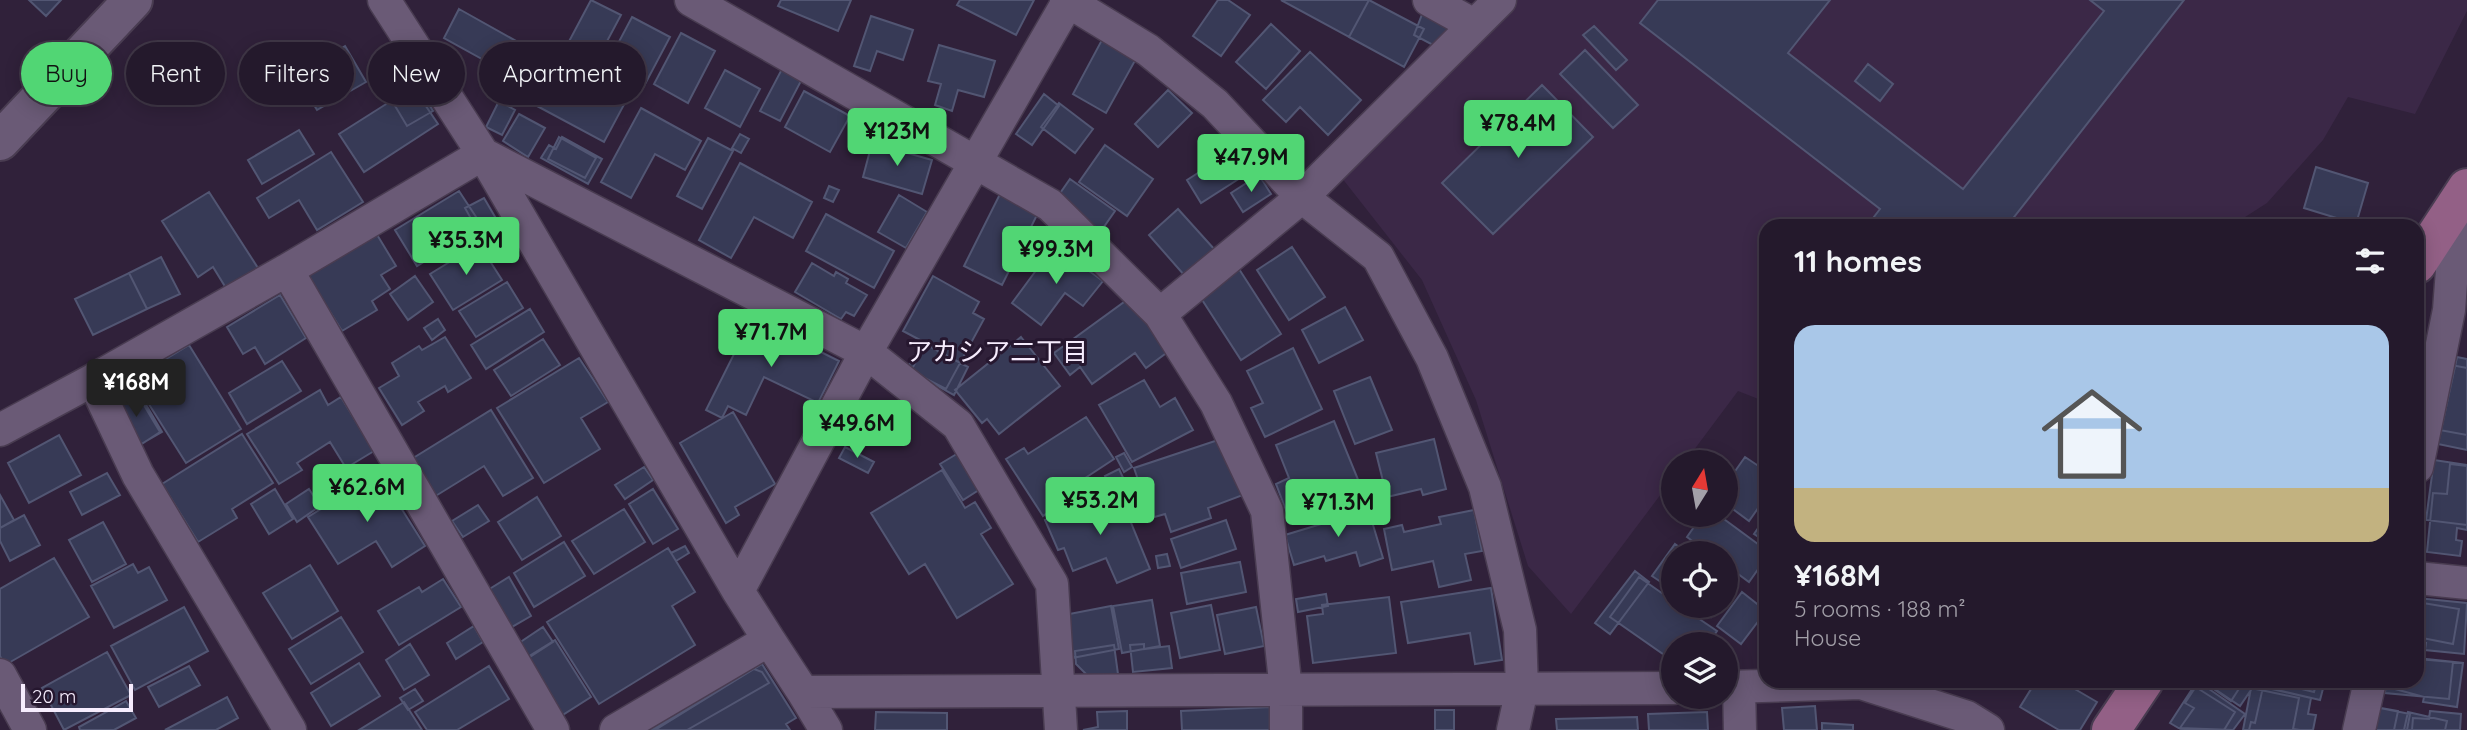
<!DOCTYPE html>
<meta charset="utf-8">
<style>
body{margin:0;font-family:Quicksand,"Noto Sans JP",sans-serif;background:#302638;color:#f1f3f6;height:100vh;display:flex;flex-direction:column;font-size:26px;white-space:nowrap}
*{box-sizing:border-box;margin:0}
p{font-size:23px;color:#a3a0a9}
.icon{flex:none;width:38px;height:38px;fill:none;stroke:currentColor;stroke-width:2;stroke-linecap:round;stroke-linejoin:round}
.map{position:relative;flex:1;overflow:hidden}
.details{position:absolute;left:1759px;top:219px;width:665px;height:469px;display:flex;flex-direction:column;background:#24192c;border-radius:21px;box-shadow:0 4px 18px #0003,0 0 0 2px #413848}
.details>*{flex:none}
.top-card{position:absolute;left:21px;top:42px;width:665px;height:63px;display:flex;gap:14px}
.needle{width:46px;rotate:11deg}
.tools{position:absolute;left:1661px;top:450px;display:grid;gap:14px}
.tools a{display:grid;place-items:center;width:77px;height:77px;border-radius:50%;background:#24192c;box-shadow:0 4px 18px #0003,0 0 0 2px #413848;font-size:35px}
.scale{position:absolute;left:21px;bottom:18px;width:112px;box-sizing:border-box;padding-left:7px;border:4px solid #f6ecfd;border-top:0;font-size:19px;line-height:24px;white-space:nowrap;color:#f6ecfd;-webkit-text-stroke:5px #26172f;paint-order:stroke}
.price{position:absolute;translate:-50% -60px;padding:0 16px;border-radius:7px;background:#51d674;color:#111;font-size:23px;line-height:46px;filter:drop-shadow(0 2px 4px #0008)}
.price::after{content:'';position:absolute;left:50%;top:42px;width:21px;height:16px;margin-left:-10px;background:inherit;clip-path:polygon(0 0,100% 0,50% 100%)}
.price.current{background:#222;color:#fff}
ul{padding:0;list-style:none}
li{display:grid;align-content:center;gap:14px;height:371px;padding:0 35px}
li+li{border-top:2px solid #413848}
li span{display:grid;place-items:center;height:217px;border-radius:21px;color:#555}
li>.icon{margin-inline-start:auto}
span .icon{width:126px;height:126px;fill:#fffc;stroke-width:1}
li b{font-size:30px}
h2{display:flex;justify-content:space-between;align-items:center;height:84px;padding:0 35px;font-size:30px}
.tag{padding:0 24px;border-radius:32px;background:#24192c;box-shadow:0 4px 18px #0003,0 0 0 2px #413848;font-size:24px;line-height:63px}
.tag.current{background:#51d674;color:#111}
.map>svg:first-child{display:block}
.built{fill:#3b2847}
.building{fill:#373a56;stroke:#525673;stroke-width:2}
.lines{fill:none;stroke-linecap:round;stroke-linejoin:round}
.minor-casing{stroke:#493c51;stroke-width:35}
.tertiary-casing{stroke:#493c51;stroke-width:42}
.primary-casing{stroke:#493c51;stroke-width:42}
.minor{stroke:#6a5a76;stroke-width:32}
.tertiary{stroke:#6a5a76;stroke-width:38}
.primary{stroke:#936086;stroke-width:38}
.labels{text-anchor:middle;dominant-baseline:central;stroke-width:6;stroke-linejoin:round;paint-order:stroke}
.neighbourhood-label{font-size:26px;fill:#f6ecfd;stroke:#26172f}
</style>
<div class="map">
<svg width="2467" height="730" viewBox="0 0 2467 730">
<rect width="100%" height="100%" fill="#30213a"/>
<!-- built -->
<path class="built" d="M1516 0H2467V11L2415 114 2348 97 2323 140 2267 203 2231 226H1766V402L1738 391 1685 462H1673V478L1571 614 1528 566 1476 400 1422 280 1338 173Z"/>
<!-- building -->
<path class="building" d="M29 0H61L46 16Z
M591 0 621 15 596 62 566 47Z
M781 0H851L838 31 778 6Z
M960 0H1034L1016 35 957 5Z
M1218 0H1228L1250 15 1221 56 1193 36Z
M1281 0H1369L1349 37Z
M1369 0 1424 29 1404 67 1349 37Z
M1658 0H1830L1788 53 1963 189 2104 11 2090 0H2184L2007 226H1867L1880 209 1640 23Z
M459 9 516 41 500 69 444 38Z
M1423 12 1453 30 1435 46 1414 35Z
M871 16 913 30 903 60 877 51 870 71 854 66Z
M632 17 670 37 643 88 605 68Z
M1271 24 1300 51 1266 89 1236 62Z
M1594 26 1627 60 1616 70 1583 35Z
M681 33 715 51 688 103 654 84Z
M1103 38 1137 57 1106 113 1073 94Z
M257 45 275 48 269 79 251 75Z
M939 45 995 61 984 97 958 90 952 111 935 105 941 84 928 81Z
M345 46 366 82 317 110 296 75Z
M1585 50 1638 105 1613 128 1560 74Z
M1310 52 1361 100 1328 135 1300 107 1286 122 1263 100Z
M560 63 627 99 604 142 537 106Z
M1868 64 1893 84 1880 101 1855 81Z
M782 69 802 79 780 121 760 111Z
M725 70 760 89 740 127 705 108Z
M411 74 433 111 407 126 385 89Z
M1542 85 1593 137 1493 234 1442 183Z
M413 87 438 124 364 172 339 134Z
M1168 90 1192 113 1158 147 1135 124Z
M804 91 850 116 830 152 785 127Z
M1044 94 1059 106 1032 145 1016 134Z
M499 101 515 110 502 135 486 127Z
M1059 103 1093 129 1075 153 1041 127Z
M641 108 701 141 685 170 655 154 631 198 601 182Z
M519 114 545 128 528 157 503 141Z
M299 130 314 154 262 184 248 160Z
M740 134 749 139 741 153 732 148Z
M559 137 596 158 585 178 548 159Z
M562 137 602 159 588 184 541 158 549 145 556 149Z
M708 138 733 151 702 209 677 196Z
M872 143 932 160 922 194 863 177Z
M1105 145 1153 179 1127 216 1079 182Z
M1234 150 1248 173 1201 203 1187 180Z
M331 152 363 202 317 230 299 200 269 218 257 198Z
M740 163 812 202 793 238 754 217 731 258 699 240Z
M2316 167 2368 183 2356 224 2304 208Z
M1259 175 1271 194 1243 212 1231 193Z
M1070 179 1115 211 1101 231 1056 199Z
M829 186 839 190 833 202 824 198Z
M459 191 482 226 417 266 395 230Z
M209 192 258 268 226 288 213 267 198 277 162 221Z
M1000 194 1038 213 1002 285 964 266Z
M899 195 927 212 906 248 878 232Z
M484 198 498 222 479 233 465 208Z
M1178 209 1215 250 1185 276 1149 235Z
M826 214 894 251 874 288 806 251Z
M376 233 396 266 381 275 390 289 372 301 377 310 342 331 307 275Z
M479 244 502 280 453 310 430 274Z
M1054 246 1103 281 1083 306 1065 293 1041 325 1012 303Z
M1292 247 1325 297 1289 320 1257 270Z
M161 257 180 294 147 309 129 273Z
M812 263 834 276 836 272 848 279 846 283 867 295 854 316 846 312 841 319 795 292Z
M1239 269 1281 334 1241 360 1199 295Z
M129 273 147 309 93 335 75 299Z
M415 276 433 302 408 320 390 294Z
M933 276 979 302 973 313 984 319 946 389 907 369 922 341 903 331Z
M507 282 523 308 476 337 459 311Z
M280 295 306 338 265 364 255 347 243 354 227 327Z
M1131 297 1169 351 1146 368 1135 353 1092 384 1080 367 1070 375 1054 353Z
M1345 307 1363 340 1319 363 1302 330Z
M530 309 544 332 486 369 471 345Z
M752 318 839 361 818 403 764 377 746 415 728 406 722 418 706 410Z
M438 319 445 330 432 340 424 328Z
M445 337 471 378 448 392 445 386 418 402 424 411 402 425 379 388 399 376 392 363 419 346 422 350Z
M1021 337 1060 386 999 434 987 419 982 423 955 390Z
M543 339 560 365 511 396 494 370Z
M925 344 968 367 954 395 911 371Z
M189 345 241 429 186 463 133 379Z
M1293 348 1322 409 1265 437 1251 408 1263 403 1247 371Z
M2457 357 2467 359V450L2438 444Z
M579 358 608 402 581 418 600 449 544 483 497 408Z
M282 361 301 391 247 424 229 393Z
M2446 364 2467 368V435L2434 429Z
M1370 377 1392 430 1355 444 1334 391Z
M1144 380 1160 407 1175 398 1193 430 1132 462 1099 405Z
M320 390 328 405 341 397 374 451 346 468 330 442 297 463 302 470 279 484 247 434Z
M138 391 162 432 136 447 112 407Z
M136 392 160 432 137 447 112 407Z
M491 410 533 478 503 496 484 466 434 497 410 460Z
M733 412 775 484 735 507 739 515 726 523 680 443Z
M1086 417 1114 459 1067 490 1071 496 1043 516 1006 459 1024 448 1028 454Z
M1334 421 1359 482 1319 498 1322 506 1289 518 1276 484 1289 478 1276 445Z
M242 434 273 483 232 509 237 518 198 542 162 484Z
M59 435 81 475 29 503 8 463Z
M1224 438 1243 495 1208 508 1211 518 1171 532 1165 514 1151 518 1134 468Z
M1434 439 1446 489 1423 495 1421 489 1387 497 1376 453Z
M845 447 874 462 868 473 839 458Z
M960 452 982 488 963 500 940 464Z
M1124 453 1132 467 1124 472 1116 457Z
M1745 457 1766 471V497L1749 521 1726 504V484Z
M2434 460 2467 465V525L2426 520Z
M2450 464 2467 466V530L2457 528 2456 540 2462 541 2460 556 2427 552 2433 493 2447 494Z
M644 467 653 480 625 499 615 485Z
M1119 469 1126 484 1112 491 1105 476Z
M942 470 965 508 975 502 991 528 981 534 1013 584 957 618 925 564 909 574 871 513Z
M107 473 120 495 82 515 70 492Z
M379 473 425 546 392 567 376 541 338 564 308 517Z
M1129 487 1133 499 1120 503 1117 491Z
M275 489 293 519 269 534 251 504Z
M309 489 320 506 297 522 286 504Z
M653 489 678 529 653 544 629 504Z
M1118 491 1150 569 1117 583 1106 558 1073 571 1064 548 1058 550 1045 520Z
M0 495 14 520 0 528Z
M537 497 561 536 522 560 498 522Z
M478 505 489 521 463 537 452 521Z
M1367 505 1383 558 1360 566 1356 552 1326 561 1324 556 1294 565 1285 535 1341 518 1340 513Z
M624 509 645 542 594 574 572 541Z
M1474 510 1482 551 1465 554 1471 580 1439 587 1433 561 1392 570 1384 529 1402 525 1404 532 1441 524 1439 517Z
M1703 514H1717L1766 550V558L1749 582 1726 565V553H1709L1687 537Z
M24 515 40 545 10 561 0 541V528Z
M1766 517V542L1754 534Z
M1226 520 1236 549 1181 568 1171 539Z
M103 522 126 564 92 582 69 540Z
M564 542 585 576 534 607 514 573Z
M1675 544 1688 553H1673V590L1652 576Z
M685 546 689 553 676 561 671 553Z
M668 548 695 592 672 606 695 645 599 704 547 622Z
M1167 554 1170 566 1158 568 1156 556Z
M54 558 89 617 5 665 0 656V589Z
M1240 562 1246 592 1187 604 1181 573Z
M133 564 138 573 149 567 167 600 114 628 91 586Z
M310 565 338 611 292 639 263 593Z
M1635 571 1649 582 1610 634 1595 623Z
M509 577 531 616 505 631 483 593Z
M1639 577 1673 601V606H1680L1717 631 1708 644H1673V661L1610 617Z
M443 579 461 607 399 645 378 611 419 587 422 592Z
M1491 588 1502 660 1475 664 1470 633 1408 643 1401 602Z
M1742 592 1766 611 1741 644 1717 626Z
M1326 594 1328 606 1298 612 1296 599Z
M1389 597 1396 653 1313 663 1307 616 1323 614 1322 605Z
M2417 598 2467 603 2464 654 2425 650 2426 643H2417Z
M1152 600 1160 646 1122 653 1113 606Z
M2423 603 2459 609 2453 644 2417 637V609L2421 610Z
M1211 605 1220 650 1180 658 1171 613Z
M1111 606 1119 649 1067 659 1059 616Z
M1695 606H1719L1711 617Z
M184 607 208 651 135 690 111 646Z
M1256 607 1264 646 1225 654 1217 615Z
M341 617 363 652 311 684 289 649Z
M474 626 483 642 456 659 447 643Z
M543 627 553 642 525 660 516 645Z
M555 640 591 697 561 716 526 658Z
M410 644 429 675 404 690 386 660Z
M1144 644V649L1169 646 1172 668 1133 672 1130 645Z
M1114 645 1118 674 1089 677 1076 664 1075 651Z
M107 652 131 695 64 730 42 688Z
M2417 658 2463 663 2457 707 2423 702 2424 697 2395 689 2396 681H2417Z
M2417 659 2453 662 2449 699 2385 693 2386 681H2417Z
M359 663 380 696 331 726 311 693Z
M762 664 796 718 786 724 790 730H655Z
M189 666 200 685 159 707 148 687Z
M489 666 509 699 457 730H427L415 712Z
M754 669 762 672 769 683 687 730H651Z
M2036 681H2061L2097 702 2080 730H2059L2020 707Z
M2202 681H2244L2231 701Z
M2203 681H2257L2240 706Z
M2269 681H2317L2314 692Z
M2274 681H2325L2320 700 2273 689Z
M2199 682 2245 714 2233 730 2180 728 2194 708 2185 703Z
M2194 686 2235 712 2224 730H2182L2170 723Z
M2263 687 2311 698 2308 714 2316 715 2313 730H2249L2251 722 2255 723Z
M2251 688 2299 698 2293 729 2300 730H2243Z
M415 689 423 701 408 710 400 698Z
M227 697 238 718 216 730H165Z
M126 701 136 718 114 730H80L79 727Z
M404 702 422 730H359Z
M1815 706 1817 730H1784L1782 708Z
M2370 706 2398 711 2394 730H2365Z
M1271 707 1272 730H1182L1181 711Z
M2375 707 2410 714 2407 730H2371Z
M1435 710H1454V730H1435Z
M1127 711V730H1083L1098 727 1097 712Z
M2430 711 2461 714 2460 730H2412L2413 718 2429 719Z
M876 712 947 713V730H875Z
M1707 712 1708 730H1649L1648 714Z
M2408 712 2447 721 2445 730H2404Z
M1637 717 1638 730H1557L1556 719Z
M1822 723 1853 725V730H1822Z"/>
<g class="lines">
<!-- minor casing -->
<g class="minor-casing">
<path id="minor" d="M384 0 483 154 866 352 958 425 1052 584 1061 730
M691 0 1050 205 1160 314 1216 403 1267 511 1286 691V730
M1066 0 1148 50 1215 104 1302 197 1378 257 1432 358 1485 487 1520 630 1522 689 1513 730
M1429 0 1474 25
M287 270 483 154 738 591
M1160 314 1302 197 1500 0
M0 430 93 380
M2417 467 2449 310 2457 203
M2417 578 2467 583
M769 640 803 692 1673 688
M0 675 30 730
M1726 687 1861 683 1967 717 1988 730
M1739 687 1740 730
M803 692 826 730
M290 730 138 475 93 380 287 270 553 730
M616 730 769 640 738 591 866 352 1069 0
M2359 730 2370 681"/>
</g>
<!-- tertiary casing -->
<g class="tertiary-casing">
<path id="tertiary" d="M0 141 133 0"/>
</g>
<!-- primary casing -->
<g class="primary-casing">
<path id="primary" d="M2417 264 2467 188
M2111 730 2144 681"/>
</g>
<!-- minor -->
<use href="#minor" class="minor"/>
<!-- tertiary -->
<use href="#tertiary" class="tertiary"/>
<!-- primary -->
<use href="#primary" class="primary"/>
</g>
<g class="labels">
<!-- neighbourhood labels -->
<g class="neighbourhood-label">
<text x="997" y="351">アカシア二丁目</text>
</g>
</g>
</svg>
<div class="tools">
<a><svg class="needle" viewBox="-14 -14 28 28"><path d="M0-13l5 13h-10z" fill="#e53935"/><path d="M0 13l5-13h-10z" fill="#a3a0a9"/></svg></a>
<a><svg class="icon" aria-label="locate" viewBox="0 0 24 24"><circle cx="12" cy="12" r="6"/><path d="M12 2v4M12 18v4M2 12h4M18 12h4"/></svg></a>
<a><svg class="icon" aria-label="layers" viewBox="0 0 24 24"><path d="M12 4l9 5-9 5-9-5zM3 14l9 5 9-5"/></svg></a>
</div>
<div class="scale">20 m</div>
<b class="price" style="left:1518px;top:160px">¥78.4M</b>
<b class="price" style="left:897px;top:168px">¥123M</b>
<b class="price" style="left:1251px;top:194px">¥47.9M</b>
<b class="price" style="left:466px;top:277px">¥35.3M</b>
<b class="price" style="left:1056px;top:286px">¥99.3M</b>
<b class="price" style="left:771px;top:369px">¥71.7M</b>
<b class="price current" style="left:136px;top:419px">¥168M</b>
<b class="price" style="left:857px;top:460px">¥49.6M</b>
<b class="price" style="left:367px;top:524px">¥62.6M</b>
<b class="price" style="left:1100px;top:537px">¥53.2M</b>
<b class="price" style="left:1338px;top:539px">¥71.3M</b>
<div class="top-card">
<a class="tag current">Buy</a>
<a class="tag">Rent</a>
<a class="tag">Filters</a>
<a class="tag">New</a>
<a class="tag">Apartment</a>
</div>
<section class="details">
<h2>11 homes<svg class="icon" aria-label="filters" viewBox="0 0 24 24"><path d="M4 7h16M4 17h16"/><circle cx="9" cy="7" r="2"/><circle cx="15" cy="17" r="2"/></svg></h2>
<ul>
<li><span style="background:linear-gradient(#a9c7e8 75%,#c2b280 0)"><svg class="icon" aria-label="home" viewBox="0 0 24 24"><path d="M3 11l9-7 9 7M6 9v11h12V9"/></svg></span><div><b>¥168M</b><p>5 rooms · 188 m²</p><p>House</p></div></li>
</ul>
</section>
</div>
